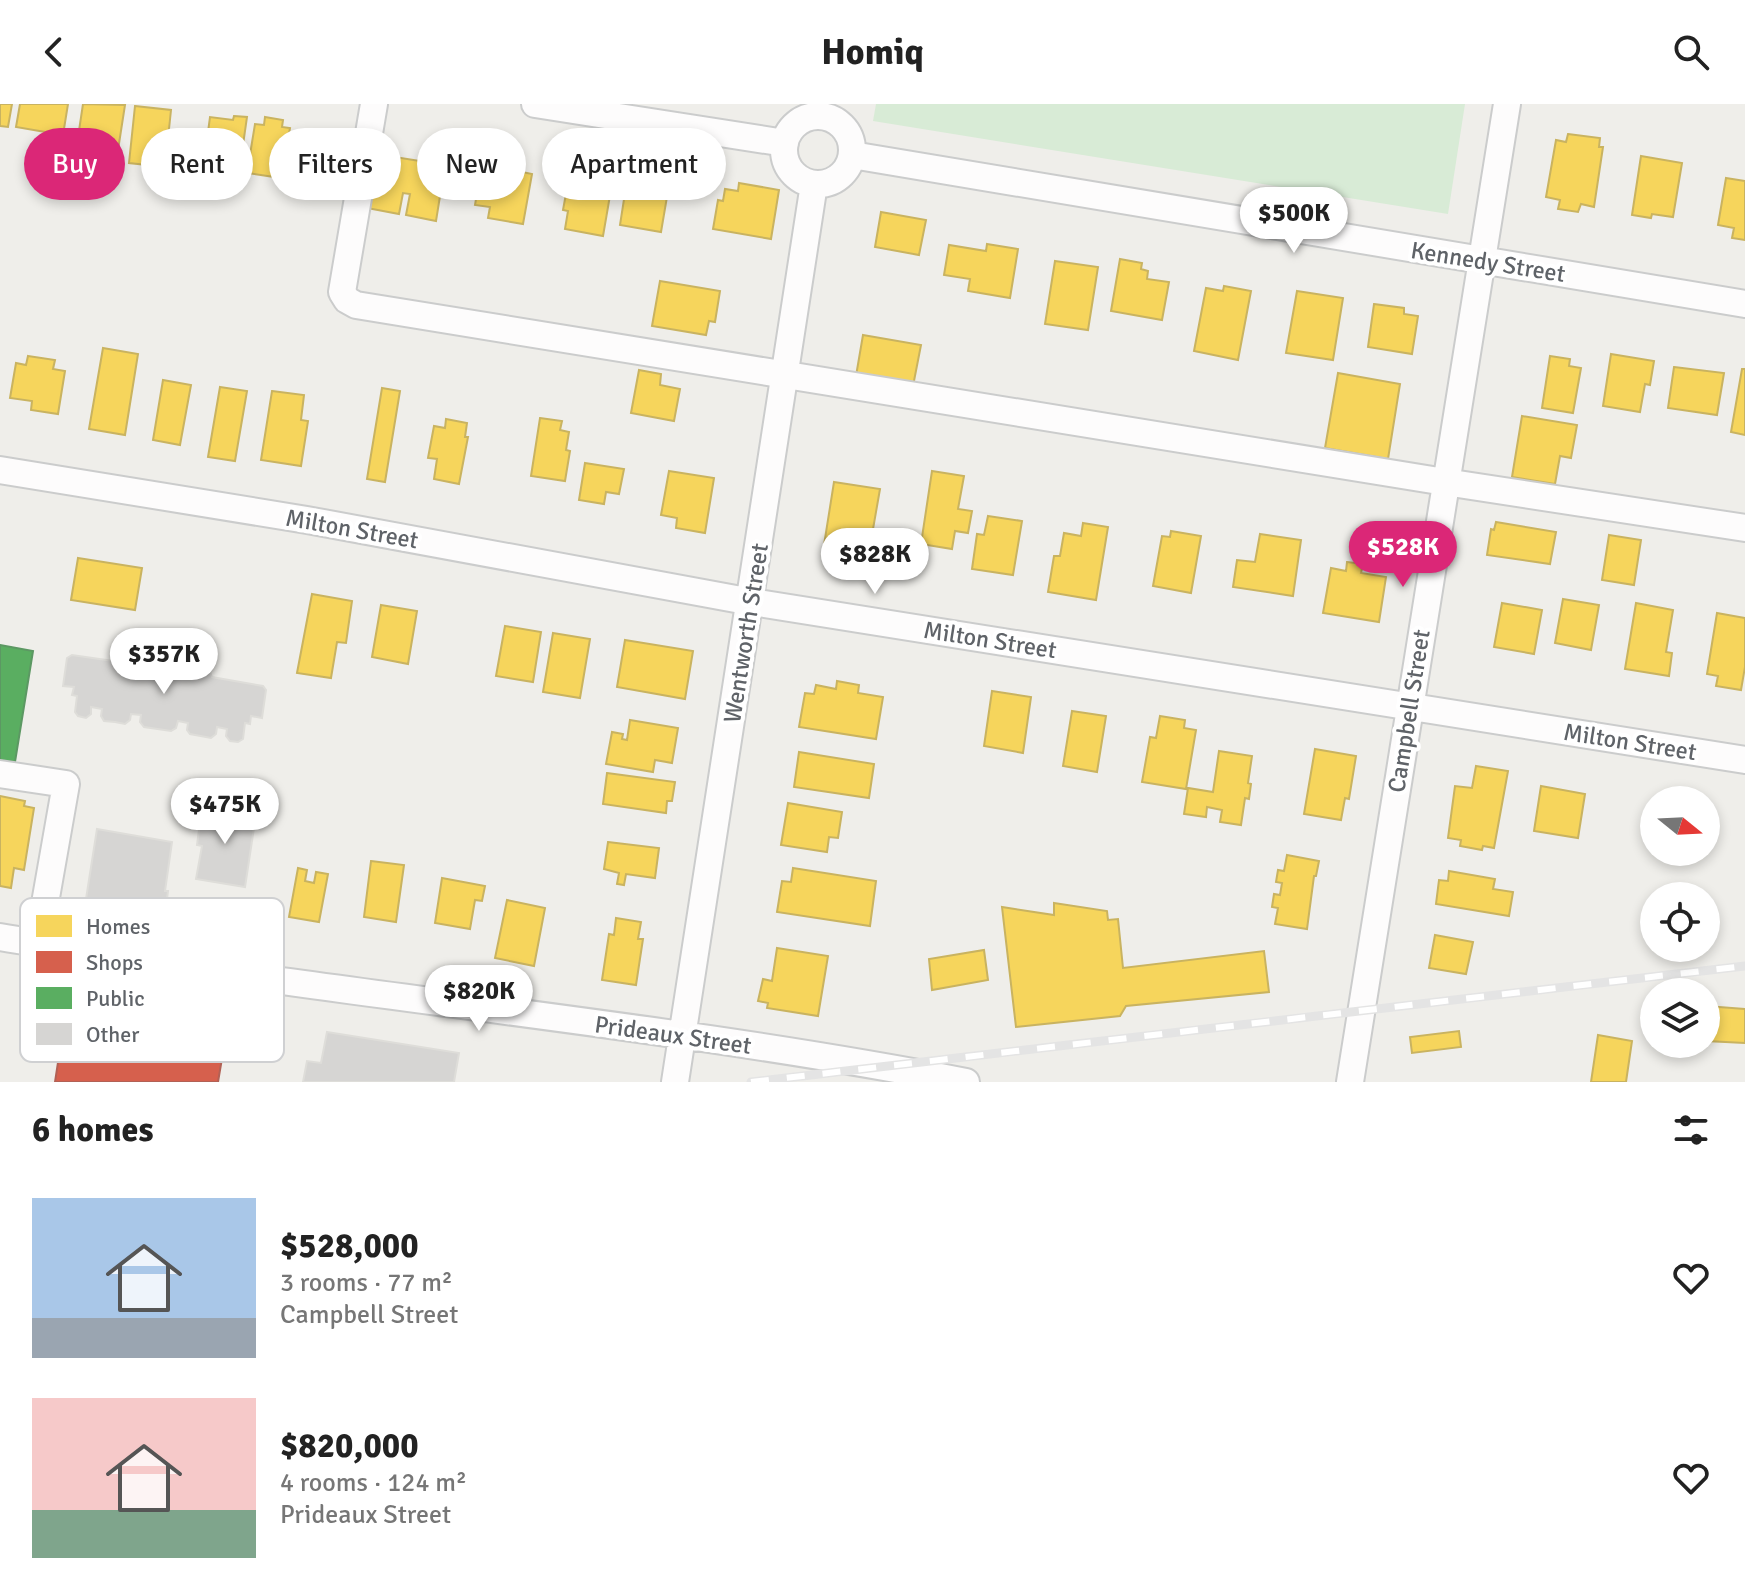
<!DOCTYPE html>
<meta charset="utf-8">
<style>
body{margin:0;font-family:Signika,sans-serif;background:#f6f6f6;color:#222;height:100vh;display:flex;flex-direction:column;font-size:30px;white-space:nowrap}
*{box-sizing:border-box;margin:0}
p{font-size:26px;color:#767676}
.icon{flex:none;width:44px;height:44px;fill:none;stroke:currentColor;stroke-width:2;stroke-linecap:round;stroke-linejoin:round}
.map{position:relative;height:978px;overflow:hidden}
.details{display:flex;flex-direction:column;background:#fff;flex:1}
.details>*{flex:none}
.hud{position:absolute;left:24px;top:24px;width:800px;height:72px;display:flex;gap:16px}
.needle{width:52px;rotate:108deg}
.fabs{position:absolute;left:1640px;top:682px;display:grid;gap:16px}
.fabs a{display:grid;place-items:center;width:80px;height:80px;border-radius:50%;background:#fff;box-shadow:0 4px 12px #0003;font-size:40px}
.price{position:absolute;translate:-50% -68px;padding:0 18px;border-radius:28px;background:#fff;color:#222;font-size:26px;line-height:52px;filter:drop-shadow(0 2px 4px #0008)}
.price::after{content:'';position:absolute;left:50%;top:48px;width:24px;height:18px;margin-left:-12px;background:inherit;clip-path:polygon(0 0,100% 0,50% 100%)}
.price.selected{background:#db2777;color:#fff}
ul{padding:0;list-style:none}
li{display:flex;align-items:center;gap:24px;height:200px;padding:0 32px}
li span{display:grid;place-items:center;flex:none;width:224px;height:160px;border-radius:0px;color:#555}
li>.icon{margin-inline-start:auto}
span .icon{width:96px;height:96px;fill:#fffc;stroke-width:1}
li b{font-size:34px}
h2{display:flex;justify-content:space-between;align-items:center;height:96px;padding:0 32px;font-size:34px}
.tag{padding:0 28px;border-radius:36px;background:#fff;box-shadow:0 4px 12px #0003;font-size:28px;line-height:72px}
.tag.selected{background:#db2777;color:#fff}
header{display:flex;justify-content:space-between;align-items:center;height:104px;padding:0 32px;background:#fff;font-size:36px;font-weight:700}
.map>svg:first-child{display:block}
.green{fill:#d8ebd6}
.homes{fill:#f6d55c;stroke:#c9b360;stroke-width:2}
.shops{fill:#d6604d;stroke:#b26155;stroke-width:2}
.public{fill:#5aae61;stroke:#5c9863;stroke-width:2}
.building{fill:#d6d5d3;stroke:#deddd9;stroke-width:2}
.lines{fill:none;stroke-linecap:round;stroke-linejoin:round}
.minor-casing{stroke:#cbcccc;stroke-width:30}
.minor{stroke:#fdfcfc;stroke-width:26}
.rail-casing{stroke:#e4e4e4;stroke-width:9}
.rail{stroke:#fff;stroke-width:6;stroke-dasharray:18;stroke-linecap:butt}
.labels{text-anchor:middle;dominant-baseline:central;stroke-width:8;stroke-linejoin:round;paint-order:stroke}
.street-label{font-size:24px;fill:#5f6368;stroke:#fff}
.key{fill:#fff;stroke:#cfd0d2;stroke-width:2}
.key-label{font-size:22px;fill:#5f6368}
</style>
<header><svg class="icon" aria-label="back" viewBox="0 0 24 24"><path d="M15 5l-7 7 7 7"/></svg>Homiq<svg class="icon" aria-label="search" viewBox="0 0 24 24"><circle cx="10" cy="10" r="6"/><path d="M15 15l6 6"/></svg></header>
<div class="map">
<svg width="1745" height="978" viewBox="0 0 1745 978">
<rect width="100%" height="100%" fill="#efeeea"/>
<!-- green -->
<path class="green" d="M876 0H1465L1448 110 873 17Z"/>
<!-- homes -->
<path class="homes" d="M0 0H12L8 23 0 22Z
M20 0H68L63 31 16 23Z
M83 0 125 1 118 46 77 40Z
M135 2 171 6 165 63 129 59Z
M234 12 247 13 239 69 203 65 210 13 233 16Z
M265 13 283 16 282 23 290 24 281 74 247 69 255 20 264 21Z
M318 26 356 32 346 92 308 86Z
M1568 30 1600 34 1599 43H1603L1594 103 1581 100 1578 108 1558 105 1560 96 1546 93 1556 36 1566 38Z
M376 50 445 61 436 117 406 111 410 90 403 89 399 110 367 104Z
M1641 52 1682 59 1673 113 1652 110 1651 114 1632 111Z
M483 55 519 62 517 67 532 70 523 120 488 114 490 103 475 101Z
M583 63 602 66 601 72 613 74 603 132 565 125 568 107 563 106 570 68 582 70Z
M643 71 670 75 661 128 620 121 627 76 642 79Z
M1726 74 1745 77V136L1732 134 1734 124 1718 121Z
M739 79 779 86 771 135 713 125 718 96 723 97 725 85 738 87Z
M881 108 926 116 919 151 875 143Z
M987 140 1018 145 1010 194 968 187 970 175 944 171 949 141 986 147Z
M1120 155 1142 159 1141 165 1148 167 1147 175 1169 178 1162 216 1111 207Z
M1055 157 1098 163 1088 226 1045 220Z
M660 177 720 187 715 218 709 217 706 231 652 222Z
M1224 182 1251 187 1238 256 1194 247 1206 184 1223 187Z
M1297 187 1343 194 1333 256 1286 249Z
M1374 200 1404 204V210L1418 212 1412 250 1368 243Z
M863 231 921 241 913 282 856 272Z
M103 244 138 250 125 331 89 325Z
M1611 250 1654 257 1650 281 1645 280 1640 308 1603 302Z
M28 252 55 256 53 265 65 267 58 310 31 306 32 297 10 294 16 259 26 261Z
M1550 252 1570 255 1569 262 1581 264 1573 309 1542 304Z
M1674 263 1724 269 1717 311 1668 304Z
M1742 265H1745V331L1731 328Z
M639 266 661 270 660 281 680 285 674 317 631 309Z
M1338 269 1400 280 1388 355 1325 344Z
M163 276 191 281 180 341 153 336Z
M220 283 247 287 235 357 208 353Z
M382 284 400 287 385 378 367 375Z
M272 287 304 291 301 316 308 317 301 362 261 356Z
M1522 312 1577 321 1571 354 1560 352 1555 380 1512 373Z
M540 314 562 317 560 326 569 328 566 346 570 347 565 377 531 372Z
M446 315 467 319 465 333H468L459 380 434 375 437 355 428 354 434 322 445 324Z
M585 359 624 365 619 390 606 388 604 400 579 396Z
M669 367 714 374 705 429 676 424 677 414 661 411Z
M932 367 964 372 958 405 972 407 968 429 955 427 952 445 921 440Z
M834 378 880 385 869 448 824 441Z
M988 412 1022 417 1013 471 972 465 977 430 984 431Z
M1496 418 1556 428 1550 460 1487 451 1491 425 1494 426Z
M1083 419 1108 423 1096 496 1048 488 1054 452H1060L1064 429 1081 432Z
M1171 427 1201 432 1191 489 1153 482 1162 432 1170 433Z
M1260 430 1301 436 1293 492 1233 483 1237 456 1255 458Z
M1609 431 1641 436 1634 481 1602 476Z
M78 454 142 464 135 506 71 496Z
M1347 458 1363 460 1361 469 1386 473 1379 518 1323 509 1331 464 1346 467Z
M312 490 352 497 346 539 337 538 331 574 297 569Z
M1563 495 1599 501 1591 546 1555 539Z
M1502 499 1542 506 1534 550 1494 543Z
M1636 499 1673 506 1666 548 1672 549 1669 572 1625 565Z
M381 501 417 507 408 560 372 553Z
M1717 509 1745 514V563L1741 586 1716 582 1718 572 1707 570Z
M505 522 541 528 533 578 496 572Z
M553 529 590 535 580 594 543 588Z
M625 536 693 547 685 595 617 583Z
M837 577 859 581 858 589 883 593 876 635 799 623 805 589 814 590 816 581 836 585Z
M992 587 1031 593 1023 649 984 642Z
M1072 607 1106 612 1097 668 1063 662Z
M1160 612 1185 616 1184 624 1196 626 1186 685 1142 678 1150 633 1156 634Z
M630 616 678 624 672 659 655 656 653 668 606 660 612 628 623 630 622 635 627 636Z
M1315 645 1356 652 1349 695 1345 694 1341 716 1304 710Z
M1219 647 1252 652 1248 679 1251 680 1249 695 1245 694 1241 721 1220 718 1222 706 1207 703 1206 713 1184 710 1188 684 1213 688Z
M799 648 874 660 869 694 794 683Z
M1476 662 1508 667 1494 744 1483 742 1482 746 1460 742 1461 736 1448 734 1455 682 1472 684Z
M607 669 675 678 672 697H667L666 709 603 700Z
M1541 682 1585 690 1578 734 1534 727Z
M0 692 25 697 24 702 34 704 24 766 14 764 11 784 0 782Z
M788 699 842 708 838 734 829 733 827 748 781 741Z
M608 738 659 744 655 774 626 770 624 781 617 780 619 769 604 765Z
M1287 751 1319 757 1316 772H1314L1307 825 1275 820 1278 804 1272 803 1274 790 1280 791 1282 779 1276 778 1278 766 1284 767Z
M371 757 404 761 396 818 364 813Z
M298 764 307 766 305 777 314 779 316 768 328 770 319 818 289 813Z
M793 764 876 777 870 822 777 808 782 777 791 778Z
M1449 767 1495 775 1493 785 1513 788 1509 812 1436 800 1439 776 1448 777Z
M442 774 485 782 482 797 475 796 470 825 435 819Z
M507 796 545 804 534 862 495 854Z
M1054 799 1107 807 1108 816 1118 815 1123 864 1264 847 1269 888 1126 902 1120 912 1016 923 1002 803 1054 811Z
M616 814 641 818 638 835H643L636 881 602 876 609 830 614 831Z
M1435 831 1473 838 1466 870 1429 864Z
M777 844 828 852 818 912 767 904 768 899 758 897 763 875 772 877Z
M984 846 988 876 932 886 929 855Z
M1706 902 1745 905V939L1706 937Z
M1459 927 1461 943 1412 949 1410 933Z
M1598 931 1632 937 1626 978H1591Z"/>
<!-- shops -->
<path class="shops" d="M75 888 229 913 218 978H55L68 893Z"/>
<!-- public -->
<path class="public" d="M0 541 33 547 15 658 0 656Z"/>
<!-- building -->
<path class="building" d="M160 549 176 552 180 557 179 562 204 565 210 568 212 573 263 582 266 586 262 614 251 612 250 620 245 619 243 635 238 638 230 637 226 632 227 625 217 623 216 630 211 634 190 630 187 626 188 619 178 617 176 624 171 627 144 623 140 618 141 611 131 610 130 616 125 620 115 618 104 617 101 612 102 605 91 603V610L86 614 78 612 75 608 77 592 72 591 74 583 63 582 67 554 72 551 120 558 123 565 140 568 141 562 146 559 154 560 155 553Z
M202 703 256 711 245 783 196 775 202 742 197 741Z
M97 725 172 738 165 787H168L167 795 163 794 160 807 86 795Z
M327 928 459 949 454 978H303L307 957 321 959Z"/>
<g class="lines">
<!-- minor casing -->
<g class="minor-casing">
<path id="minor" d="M374 0 342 188 347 196 356 201 1445 378 1745 424
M535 0 785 39
M784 46a34 34 0 1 1 68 0a34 34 0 1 1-68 0Z
M852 51 1745 200
M0 366 307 416 752 498 1745 656
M0 670 66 680 38 839
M0 833C82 846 164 861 246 872 486 906 728 932 966 978
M675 978 814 80
M1350 978 1507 0"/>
</g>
<!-- minor -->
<use href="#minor" class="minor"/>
<!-- rail casing -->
<g class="rail-casing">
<path id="rail" d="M751 978 1745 862"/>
</g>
<!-- rail -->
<use href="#rail" class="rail"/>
</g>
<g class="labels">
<!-- street labels -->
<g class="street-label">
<text transform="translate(1488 158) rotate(9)">Kennedy Street</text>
<text transform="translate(352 425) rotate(10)">Milton Street</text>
<text transform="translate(746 529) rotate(-81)">Wentworth Street</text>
<text transform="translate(990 536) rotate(9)">Milton Street</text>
<text transform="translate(1409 607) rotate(-81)">Campbell Street</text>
<text transform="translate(1630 638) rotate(9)">Milton Street</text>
<text transform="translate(673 931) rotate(8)">Prideaux Street</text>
</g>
</g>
<!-- legend -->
<rect x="20" y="794" width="264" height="164" rx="12" class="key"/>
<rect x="36" y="811" width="36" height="22" fill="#f6d55c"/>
<rect x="36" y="847" width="36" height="22" fill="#d6604d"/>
<rect x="36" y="883" width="36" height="22" fill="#5aae61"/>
<rect x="36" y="919" width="36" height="22" fill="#d6d5d3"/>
<g class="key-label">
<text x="86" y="830">Homes</text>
<text x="86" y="866">Shops</text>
<text x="86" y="902">Public</text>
<text x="86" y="938">Other</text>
</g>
</svg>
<div class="fabs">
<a><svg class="needle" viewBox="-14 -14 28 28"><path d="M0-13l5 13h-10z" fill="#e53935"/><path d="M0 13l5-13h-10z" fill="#767676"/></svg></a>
<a><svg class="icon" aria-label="locate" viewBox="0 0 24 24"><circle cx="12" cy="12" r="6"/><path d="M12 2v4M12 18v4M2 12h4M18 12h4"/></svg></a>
<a><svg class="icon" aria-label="layers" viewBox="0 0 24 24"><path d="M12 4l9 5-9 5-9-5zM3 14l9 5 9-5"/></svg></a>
</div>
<b class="price" style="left:1294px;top:151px">$500K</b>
<b class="price selected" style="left:1403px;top:485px">$528K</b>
<b class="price" style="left:875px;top:492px">$828K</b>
<b class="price" style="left:164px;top:592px">$357K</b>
<b class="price" style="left:225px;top:742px">$475K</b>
<b class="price" style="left:479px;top:929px">$820K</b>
<div class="hud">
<a class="tag selected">Buy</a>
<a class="tag">Rent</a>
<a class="tag">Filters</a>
<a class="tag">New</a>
<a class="tag">Apartment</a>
</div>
</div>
<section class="details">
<h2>6 homes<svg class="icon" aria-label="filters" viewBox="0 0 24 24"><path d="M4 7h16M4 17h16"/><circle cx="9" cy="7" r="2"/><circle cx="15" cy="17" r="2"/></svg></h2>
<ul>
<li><span style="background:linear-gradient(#a9c7e8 75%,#9aa5b1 0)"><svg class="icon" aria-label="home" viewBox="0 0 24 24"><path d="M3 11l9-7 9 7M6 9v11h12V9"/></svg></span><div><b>$528,000</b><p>3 rooms · 77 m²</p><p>Campbell Street</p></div><svg class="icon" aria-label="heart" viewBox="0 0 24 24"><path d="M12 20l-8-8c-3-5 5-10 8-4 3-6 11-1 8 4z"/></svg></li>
<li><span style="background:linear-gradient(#f6c9c9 70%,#7fa58c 0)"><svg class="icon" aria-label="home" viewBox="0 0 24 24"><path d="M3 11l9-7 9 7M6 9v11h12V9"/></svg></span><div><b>$820,000</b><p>4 rooms · 124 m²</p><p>Prideaux Street</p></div><svg class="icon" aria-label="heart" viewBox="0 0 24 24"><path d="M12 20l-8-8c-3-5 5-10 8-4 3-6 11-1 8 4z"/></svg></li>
</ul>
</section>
